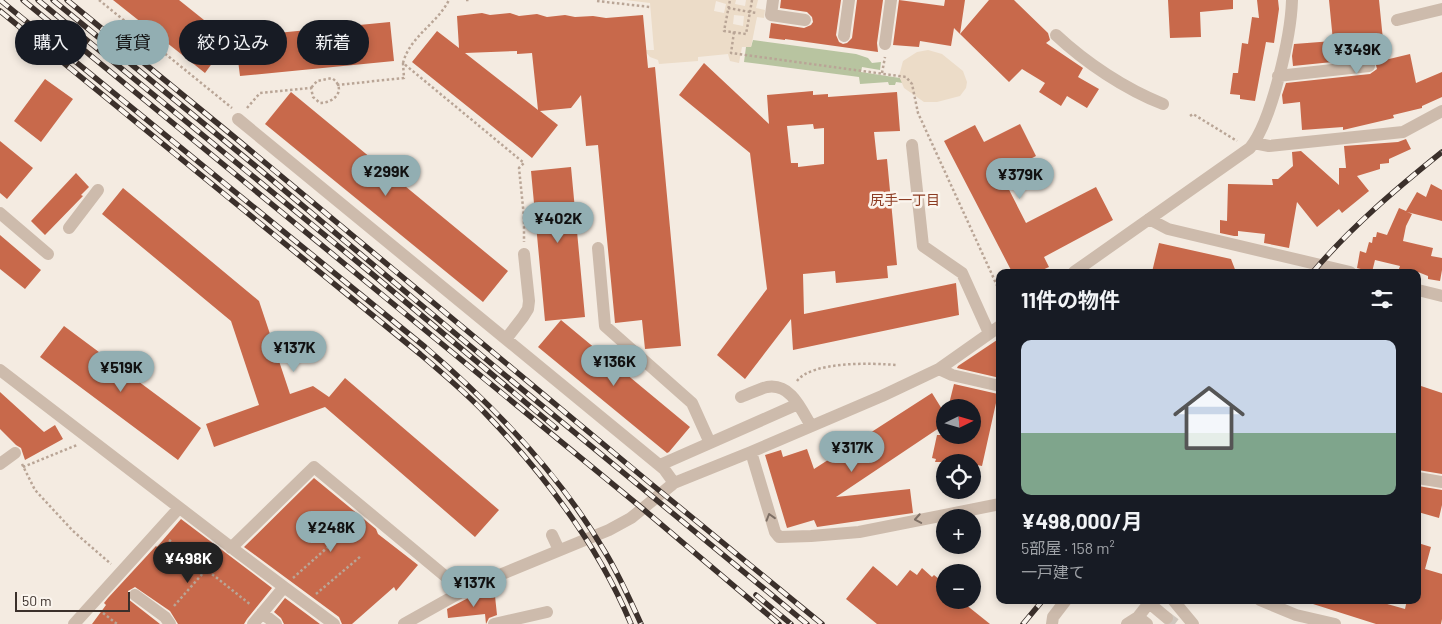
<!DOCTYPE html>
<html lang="ja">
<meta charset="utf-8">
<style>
body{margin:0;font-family:Barlow,"Noto Sans JP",sans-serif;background:#20242c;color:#f1f3f6;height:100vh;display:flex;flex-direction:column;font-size:19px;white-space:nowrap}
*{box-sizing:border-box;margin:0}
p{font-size:16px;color:#9ea1a6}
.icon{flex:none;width:28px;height:28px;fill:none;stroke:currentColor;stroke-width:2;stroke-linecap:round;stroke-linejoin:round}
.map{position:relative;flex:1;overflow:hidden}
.panel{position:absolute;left:996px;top:269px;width:425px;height:335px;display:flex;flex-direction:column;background:#171b24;border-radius:10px;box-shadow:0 2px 8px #0003}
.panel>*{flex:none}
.banner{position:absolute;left:15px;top:20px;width:475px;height:45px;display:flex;gap:10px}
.needle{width:32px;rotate:85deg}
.buttons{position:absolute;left:936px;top:399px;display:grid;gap:10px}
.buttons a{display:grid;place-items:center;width:45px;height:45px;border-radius:50%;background:#171b24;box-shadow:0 2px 8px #0003;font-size:25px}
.scale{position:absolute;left:15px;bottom:12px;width:115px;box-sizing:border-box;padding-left:5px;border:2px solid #3b302b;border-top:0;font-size:14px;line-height:18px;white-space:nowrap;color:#3b302b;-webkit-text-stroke:4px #fbf5ee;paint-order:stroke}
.price{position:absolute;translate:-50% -42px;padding:0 11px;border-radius:18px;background:#92aeb2;color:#111;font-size:16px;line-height:32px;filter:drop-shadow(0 1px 2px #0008)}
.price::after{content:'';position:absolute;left:50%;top:30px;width:15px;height:11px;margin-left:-8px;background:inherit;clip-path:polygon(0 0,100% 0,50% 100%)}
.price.selected{background:#222;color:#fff}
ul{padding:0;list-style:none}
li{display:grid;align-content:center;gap:10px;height:265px;padding:0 25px}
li+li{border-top:1px solid #363941}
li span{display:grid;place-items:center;height:155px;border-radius:10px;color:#555}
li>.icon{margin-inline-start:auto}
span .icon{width:90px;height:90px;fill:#fffc;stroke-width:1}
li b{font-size:21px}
h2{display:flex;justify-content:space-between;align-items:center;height:60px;padding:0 25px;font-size:21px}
.pill{padding:0 18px;border-radius:22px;background:#171b24;box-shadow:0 2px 8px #0003;font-size:18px;line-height:45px}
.pill.selected{background:#92aeb2;color:#111}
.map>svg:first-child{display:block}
.green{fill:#b8c4a0}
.plaza{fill:#ecdcc8;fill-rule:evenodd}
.building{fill:#c8694b;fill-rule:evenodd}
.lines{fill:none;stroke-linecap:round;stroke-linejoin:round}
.minor-tunnel{stroke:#cfc6bd;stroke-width:12;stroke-dasharray:12 6;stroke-linecap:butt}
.path{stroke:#b9a596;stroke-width:2.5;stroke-dasharray:2.5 2.5;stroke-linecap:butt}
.minor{stroke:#cdbbac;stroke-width:12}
.rail-casing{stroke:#3b302b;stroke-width:5.5}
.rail{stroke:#fbf5ee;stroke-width:4;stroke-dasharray:11;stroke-linecap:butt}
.oneway{stroke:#7d6f65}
.labels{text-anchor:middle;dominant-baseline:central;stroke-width:5;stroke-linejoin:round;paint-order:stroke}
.neighbourhood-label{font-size:14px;fill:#8c3b22;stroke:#fbf5ee}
</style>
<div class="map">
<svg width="1442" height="624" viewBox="0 0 1442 624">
<rect width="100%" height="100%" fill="#f4ebe1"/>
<!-- green -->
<path class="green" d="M753 40 856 54 868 58 872 63 881 62 880 70 862 67 861 72 900 78 903 83 896 82 895 85H889L888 82 860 84 859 77 744 62 746 47H751Z"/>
<!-- plaza -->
<path class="plaza" d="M625 0H736L735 4 745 6 746 0H758L756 8 765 10 764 18 757 17 751 47H742L739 63 730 61 728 54 698 57V61L659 64 658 60 650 57 644 50H654L650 3ZM716 1 726 4 724 13 714 11ZM734 15 744 16 743 26 733 24Z
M928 50 942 54 963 71 967 82 966 88 960 96 937 102H924L904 88 899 76 903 61 917 52Z"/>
<!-- building -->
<path class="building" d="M113 0H179L229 40 205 73Z
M781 0H841L836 35 839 42 843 44 847 43 852 38 857 0H883L877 43 878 52 785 39V40L769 38 771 23 804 28 811 25 813 22 812 17 807 12 780 8Z
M899 0 944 6 945 0H965L960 34 954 28 951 46 920 41 919 47 893 45Z
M989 0H1014L1048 33 1050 40 1046 43 1083 68 1078 77 1099 89 1087 108 1067 96 1061 106 1039 92 1045 83 1022 69 1009 82 960 34Z
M1168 0H1233V9L1200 12 1201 37 1170 38Z
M1257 0H1278L1279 9 1274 43 1266 42 1255 101 1240 99V95L1230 94 1233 73H1238L1242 43 1248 44 1252 17 1259 18Z
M1329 0H1379L1385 60 1410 54 1416 83 1442 72V97L1422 106V108L1393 115 1394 118 1343 130V127L1302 130 1300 102 1283 104 1282 95 1286 83 1370 74 1377 69 1375 61 1368 58 1366 38 1359 34 1355 35 1352 39V60L1293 66 1292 56 1294 44 1333 41Z
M482 13 490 15 510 13 519 16 537 14 547 17 565 15 575 17 593 16 606 18 643 15 648 68 655 67 681 346 645 349 642 320 615 323 598 145 586 146 581 95 571 108 540 111 558 125 532 158 412 62 437 31 459 48 457 16ZM517 51V54L532 53 538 110 465 53Z
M390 22 394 61 240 76 235 37Z
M704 63 769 124 767 95 813 91V95L828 94V97L897 92 900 131 874 132 877 160 887 159 897 265 887 266 888 278 836 283 835 271 803 274 804 314 956 283 959 315 793 350 791 319 745 379 717 355 767 289 750 153 679 95ZM813 124 814 129 824 128V164L798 167V163H791L787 126Z
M45 79 73 99 41 142 14 121Z
M291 92 508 271 483 302 265 124Z
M1020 124 1036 156 1001 174 1026 223 1096 187 1113 220 1044 257 1049 267 1038 272H1012L944 141 975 125 984 142Z
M1406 139 1411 149 1389 159V163L1380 164V169L1357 176 1369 191 1342 213 1339 209 1317 227 1297 202 1289 248 1264 243 1265 234 1238 231V236H1234L1220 233V220L1227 221 1228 184 1273 185 1272 179H1278L1293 166 1292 152 1301 151 1339 185V168H1346L1344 146 1398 142Z
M0 141 33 168 7 199 0 193Z
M571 167 585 317 545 321 531 171Z
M76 173 89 187 81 195 83 196 45 235 31 221Z
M1431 184 1442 190V221L1407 212 1412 214 1406 226 1403 241 1433 248 1431 256 1442 258V270L1440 281 1428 279V276L1418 272H1398L1400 266 1375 260 1372 272 1357 268 1360 251 1366 253 1369 242 1372 243 1373 237H1376L1377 232 1387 235 1399 208 1406 211 1417 192 1426 197Z
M123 188 259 301 290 394 313 386 329 397 345 378 499 510 475 537 325 407 214 447 206 424 259 405 231 321 102 214Z
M0 235 41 270 25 289 0 269Z
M1159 243 1231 259 1236 272H1152Z
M561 320 690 427 669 452 667 453 538 347Z
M64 326 201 428 178 460 40 357Z
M1000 338V378L957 368 958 366Z
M954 384 998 394 982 466 972 464V462H935L936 459 932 458 937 435H972V408H948Z
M1418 385 1442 393V474L1418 470Z
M0 392 44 432 55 425 63 439 25 460 21 448 16 445 0 429Z
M932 393 945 414V424L836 497 910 489 913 513 817 527 814 520 787 528 765 455 781 450 783 457 807 449 814 469Z
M314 478 376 529 378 534 418 565 396 591 394 587 352 624H342L339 617 244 547Z
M1418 486 1442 490V505L1439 518 1418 512Z
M181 519 272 588 247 619 244 624H178L170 611 135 587 128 591V599L160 624H92L106 605 104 603 108 598 156 546 157 547Z
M1418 543 1431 547 1425 569 1442 574V619L1441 624H1376L1313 604 1314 600H1373L1405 609 1407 600H1418Z
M873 566 897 586 910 570 917 575 922 568 932 577 934 575 945 584V600H960L990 624H877L846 599Z
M474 595 475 598 495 596 497 615 489 618 486 624 485 614 448 618 447 609Z
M285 598 320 624H284L281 618 274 612Z"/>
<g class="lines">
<!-- minor-tunnel -->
<path class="minor-tunnel" d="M1167 618 1175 624"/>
<!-- path -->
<path class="path" d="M99 0 232 108
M466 0H471
M752 0 750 12 757 13
M597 1 650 7
M728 8 750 12 746 34 724 31 730 0
M734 32 731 53 906 77 912 84 918 113 1000 292
M403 63C410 36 437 24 449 0
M882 73 885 57
M337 85 404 78 403 63 524 163 519 168 524 217V242
M247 108 260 93 311 88 313 97 320 103C335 103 347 89 332 78L317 81 311 88
M1190 116 1193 114 1237 141
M797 381C812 361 872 363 896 365
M22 464 35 490 73 531 111 564
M23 467 77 445
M169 540 251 605
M293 578 337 539 362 526
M316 594 361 556
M174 606 220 554
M103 613 117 624"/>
<!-- minor -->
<path class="minor" d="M773 0 771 15 805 20
M1397 20 1442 9
M1056 35C1086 63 1125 89 1163 104
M844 36 849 0
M1359 42 1360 67
M885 44 891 0
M1278 76 1369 66
M238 119 664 469 674 483
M1254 143 1269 146 1403 132 1442 111
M912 145 923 246 962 273 989 333
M0 213 48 254
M1149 219 1168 229 1350 272
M69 228 98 190
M598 248 605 326 692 403 710 443 798 404
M1074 272 1250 148C1272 121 1291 35 1292 0
M1418 290 1442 296
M506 339 523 317 528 309 529 301 524 254
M939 369 952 375 1000 386
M0 370 228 545 284 587 253 624
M741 397C749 394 759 389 767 387 791 383 801 409 811 426
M751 452 775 532 779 537 811 536 859 532 1000 504
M0 464 15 453
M660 465 710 443
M1418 478 1442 482
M552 535 559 550
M231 548 314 467 463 591
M284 587 334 624
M135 595 165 617 170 624
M1151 600 1149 603 1167 618
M1173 600 1193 624
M1260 600 1296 615 1335 624
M262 613 276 624
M74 624 179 508
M404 624 463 591 497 576 609 530 631 518 674 483 751 452 882 396 939 369 1000 326
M494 624 547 612
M1052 624 1053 617 1066 600
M1127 624 1138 617
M1147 624 1138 617 1149 603"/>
<!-- rail casing -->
<g class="rail-casing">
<path id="rail" d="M0 0 425 347C494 406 559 473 605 552 619 575 630 600 641 624
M23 0 643 509 779 624
M38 0 371 273 556 428
M53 0 253 164 500 371 807 624
M67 0 233 136 650 483 822 624
M0 11 420 354C442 373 465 392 485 413 544 474 598 545 631 624
M1313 272C1351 227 1396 189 1442 152
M756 595 791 624
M1023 624 1043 600"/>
</g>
<!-- rail -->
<use href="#rail" class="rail"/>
</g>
<!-- one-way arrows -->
<defs><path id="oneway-chevron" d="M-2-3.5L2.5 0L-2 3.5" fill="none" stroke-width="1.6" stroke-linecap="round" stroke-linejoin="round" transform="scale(1.25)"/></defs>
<g class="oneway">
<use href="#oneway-chevron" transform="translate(770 517) rotate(-107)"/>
<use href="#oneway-chevron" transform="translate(918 519) rotate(170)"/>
</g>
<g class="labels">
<!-- neighbourhood labels -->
<g class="neighbourhood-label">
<text x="905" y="199">尻手一丁目</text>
</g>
</g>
</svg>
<div class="buttons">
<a><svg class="needle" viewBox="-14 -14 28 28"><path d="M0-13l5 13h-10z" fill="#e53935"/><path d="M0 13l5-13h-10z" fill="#9ea1a6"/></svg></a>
<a><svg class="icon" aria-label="locate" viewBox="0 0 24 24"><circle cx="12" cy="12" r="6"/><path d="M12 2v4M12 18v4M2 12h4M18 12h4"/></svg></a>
<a>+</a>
<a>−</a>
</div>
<div class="scale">50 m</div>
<b class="price" style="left:1357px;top:75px">¥349K</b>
<b class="price" style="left:386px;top:197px">¥299K</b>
<b class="price" style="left:1020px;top:200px">¥379K</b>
<b class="price" style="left:558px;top:244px">¥402K</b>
<b class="price" style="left:294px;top:373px">¥137K</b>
<b class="price" style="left:614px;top:387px">¥136K</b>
<b class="price" style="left:121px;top:393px">¥519K</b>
<b class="price" style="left:852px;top:473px">¥317K</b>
<b class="price" style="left:331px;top:553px">¥248K</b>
<b class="price selected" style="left:188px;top:584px">¥498K</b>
<b class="price" style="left:474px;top:608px">¥137K</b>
<div class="banner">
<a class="pill">購入</a>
<a class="pill selected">賃貸</a>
<a class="pill">絞り込み</a>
<a class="pill">新着</a>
</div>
<section class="panel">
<h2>11件の物件<svg class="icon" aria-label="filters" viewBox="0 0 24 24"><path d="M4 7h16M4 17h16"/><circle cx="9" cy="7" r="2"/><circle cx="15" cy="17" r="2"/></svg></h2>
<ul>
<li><span style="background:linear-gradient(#c9d6e8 60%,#7fa58c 0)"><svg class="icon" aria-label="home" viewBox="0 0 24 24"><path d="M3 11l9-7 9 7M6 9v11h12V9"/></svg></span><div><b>¥498,000/月</b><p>5部屋 · 158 m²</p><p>一戸建て</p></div></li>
</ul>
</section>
</div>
